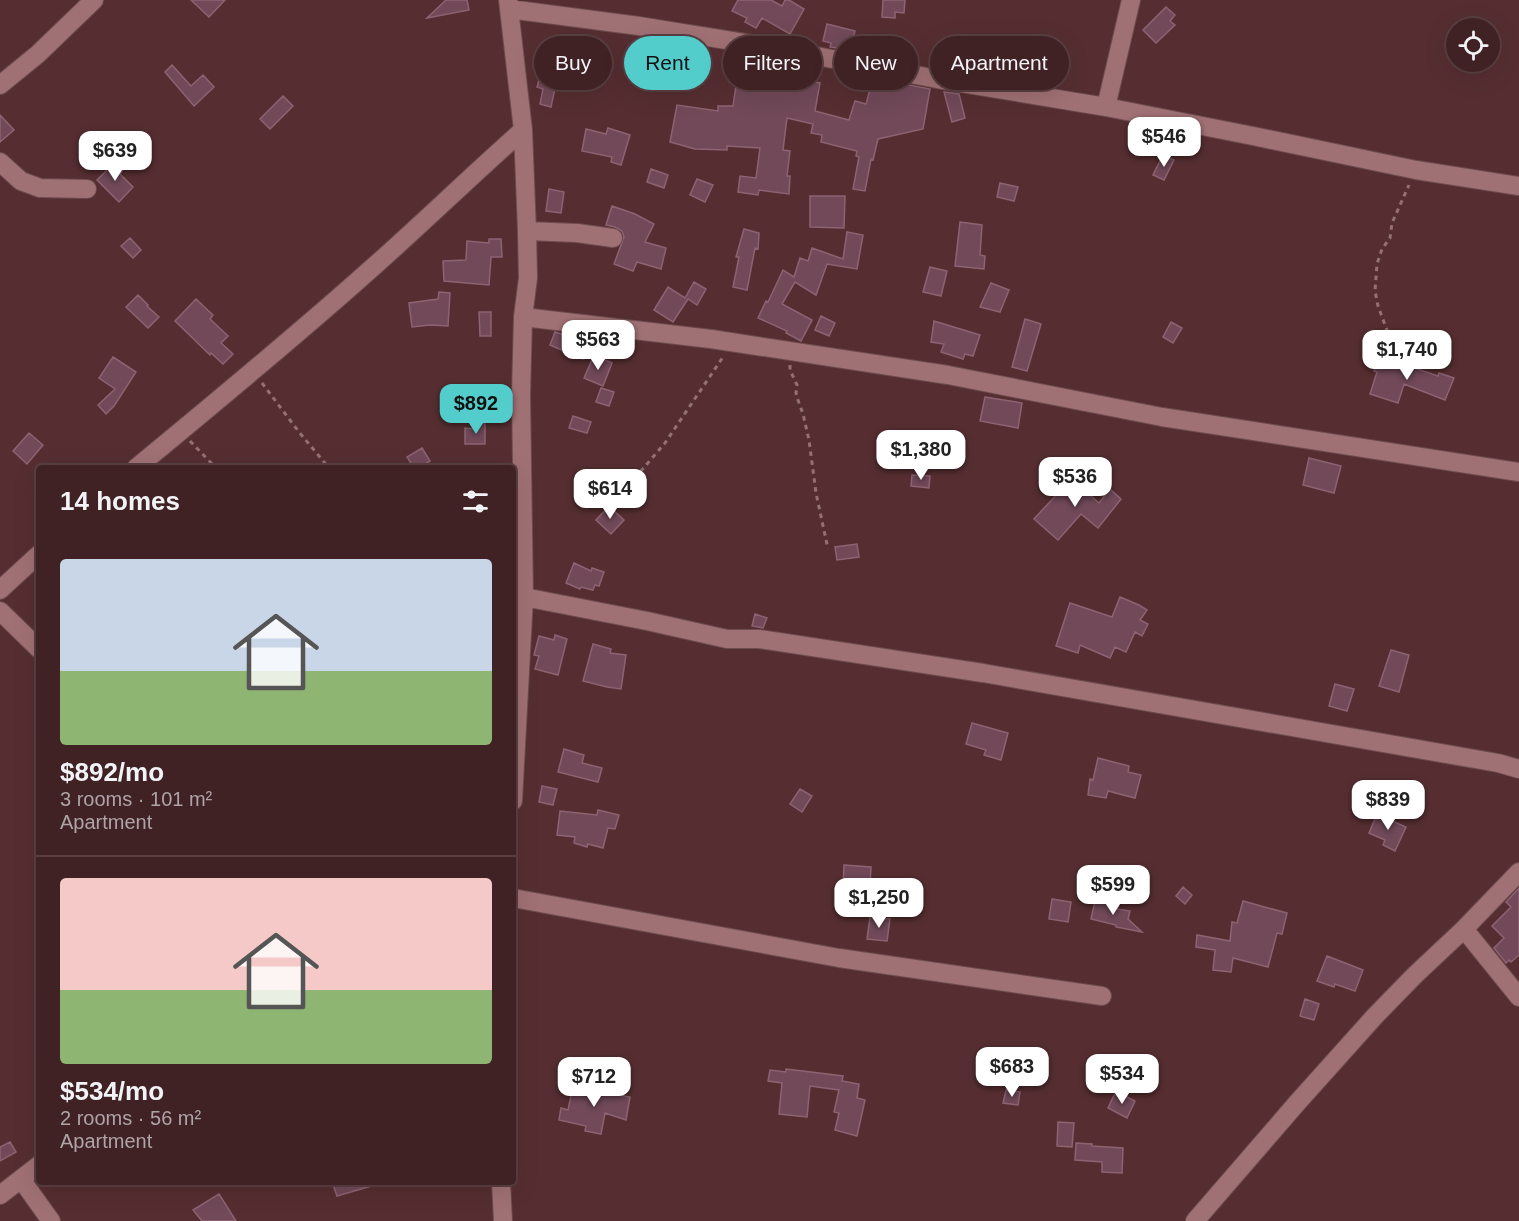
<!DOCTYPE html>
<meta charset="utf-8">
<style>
body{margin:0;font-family:Arial,sans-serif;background:#472a2d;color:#f1f3f6;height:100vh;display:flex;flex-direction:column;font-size:22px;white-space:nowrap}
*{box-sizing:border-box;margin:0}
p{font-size:20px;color:#aea4a7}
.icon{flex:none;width:33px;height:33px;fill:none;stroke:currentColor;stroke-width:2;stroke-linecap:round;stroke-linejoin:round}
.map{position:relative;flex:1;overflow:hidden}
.drawer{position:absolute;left:36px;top:465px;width:480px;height:720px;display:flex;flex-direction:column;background:#402225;border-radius:6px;box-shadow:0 6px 24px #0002,0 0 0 2px #593f42}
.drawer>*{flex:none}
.banner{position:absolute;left:534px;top:36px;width:570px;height:54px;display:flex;gap:12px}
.controls{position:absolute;left:1446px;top:18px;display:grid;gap:12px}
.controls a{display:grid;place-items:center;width:54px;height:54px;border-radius:50%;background:#402225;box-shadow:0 6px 24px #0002,0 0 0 2px #593f42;font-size:30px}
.price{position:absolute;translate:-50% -51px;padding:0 14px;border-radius:12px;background:#fff;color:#222;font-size:20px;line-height:39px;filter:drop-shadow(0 2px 3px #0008)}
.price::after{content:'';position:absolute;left:50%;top:36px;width:18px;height:14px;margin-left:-9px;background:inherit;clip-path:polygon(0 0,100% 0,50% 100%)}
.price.active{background:#52cdcc;color:#111}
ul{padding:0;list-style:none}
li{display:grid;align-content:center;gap:12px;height:318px;padding:0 24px}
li+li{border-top:2px solid #593f42}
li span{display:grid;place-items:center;height:186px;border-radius:6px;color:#555}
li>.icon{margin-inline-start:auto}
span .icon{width:108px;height:108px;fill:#fffc;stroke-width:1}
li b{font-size:26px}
h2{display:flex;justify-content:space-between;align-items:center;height:72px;padding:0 24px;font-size:26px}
.chip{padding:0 21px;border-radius:27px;background:#402225;box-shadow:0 6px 24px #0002,0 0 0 2px #593f42;font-size:21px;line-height:54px}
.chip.active{background:#52cdcc;color:#111}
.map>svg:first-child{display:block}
.building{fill:#714959;stroke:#8d6373;stroke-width:1.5}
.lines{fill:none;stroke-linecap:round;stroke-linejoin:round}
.minor-casing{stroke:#6d4c4f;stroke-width:20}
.path{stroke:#937174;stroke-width:3;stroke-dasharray:4.5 4.5;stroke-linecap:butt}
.minor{stroke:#a07174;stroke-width:18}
</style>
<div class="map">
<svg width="1519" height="1221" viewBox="0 0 1519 1221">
<rect width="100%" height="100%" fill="#562e31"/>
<!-- building -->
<path class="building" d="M191 0H225L209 17Z
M446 0H467L469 10 427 18Z
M738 0H771L782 6 785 0H789L804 9 790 34 762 18 756 28 745 22 747 18 732 11Z
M883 0H905L904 13 895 12V18L882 17Z
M1166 7 1175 15 1170 21 1175 25 1156 43 1143 30Z
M827 24 855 31 850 48 843 46 842 49 830 47 831 43 823 41Z
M656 40 684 45V47L709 55 703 73 684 67 683 70 667 67 666 70 652 66 658 43 655 42Z
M740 58 760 60 756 86 798 91 800 80 820 83 815 111 849 120 855 101 866 104 873 78 930 89 923 129 878 139 873 160 871 159 865 191 853 189 859 157 856 156 857 151 821 142 822 135 811 133 813 124 787 118 783 150 790 151 787 176H790L789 194 759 190 758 195 738 192 740 176 756 178 760 148 727 146V150L695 149 670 142 677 105 718 111V106H733Z
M172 65 191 86 203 75 214 87 194 106 165 72Z
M540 76 557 79 551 107 540 104 543 89 537 87Z
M944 92 959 94 965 118 952 122Z
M283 96 293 106 270 129 260 119Z
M0 115 14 130 0 142Z
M608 128 630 135 621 165 611 162 612 157 582 151 586 129 606 134Z
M1163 155 1174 160 1164 180 1153 175Z
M115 162 123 170 120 174 133 187 119 202 97 180Z
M651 169 668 175 664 188 647 182Z
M697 179 713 185 705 202 690 195Z
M1000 183 1018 187 1014 201 997 197Z
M549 189 564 192 561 213 546 211Z
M810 196H845L844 228 810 227Z
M612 206 635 214 654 224 645 242 666 248 661 269 637 262 633 271 614 264 624 237 622 231 615 227 606 225Z
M960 222 982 225 980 255 985 256 984 269 955 266Z
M744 229 759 233 758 249 755 248 747 290 733 287 739 257H736Z
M847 232 863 235 857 269 827 264 816 295 795 282 782 304 812 320 801 341 786 333 787 331 758 318 766 301 768 302 783 270 794 277 800 258 808 261 812 248 843 259Z
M130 238 141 250 133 258 121 246Z
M489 239H501L502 257H491L489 285 444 281 443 261 466 260 467 241 489 243Z
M930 267 947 271 941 296 923 292Z
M694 282 706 289 697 305 688 299 673 322 654 310 668 287 685 298Z
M991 283 1009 290 1000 312 980 307Z
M439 292 450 293 448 326 430 325 412 327 409 303 438 299Z
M138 295 148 305 147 306 159 317 148 328 126 307Z
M196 299 213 315 210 319 228 336 221 343 233 354 223 364 211 353 210 355 175 321Z
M479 312H491V336H480Z
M821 316 835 323 829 336 815 330Z
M1025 319 1041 324 1027 371 1012 367Z
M934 321 980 335 973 356 965 354 963 359 941 352 944 344 931 342Z
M1171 322 1182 328 1173 343 1163 337Z
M555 332 573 338 575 334 579 335 591 340 583 359 550 345Z
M594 355 612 363 603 386 584 378Z
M1379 356 1438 376 1439 373 1454 378 1445 400 1404 384 1398 403 1370 394 1377 372 1374 371Z
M113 357 136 372 114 406 106 414 98 405 115 389 99 378Z
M601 388 614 392 609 406 596 402Z
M985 397 1022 403 1018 428 980 421Z
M573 416 591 422 587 433 569 428Z
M474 423H485V444H465V428L474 429Z
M29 433 43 445 27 464 13 451Z
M422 448 430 461 419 468H414L407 457Z
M1309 458 1341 466 1334 493 1303 485Z
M1075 472 1085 480 1080 486 1099 503 1110 489 1121 499 1098 528 1081 514 1058 540 1034 519 1059 492 1058 491Z
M912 475 930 476 929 488 911 486Z
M609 506 624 520 611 534 596 520Z
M857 544 859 557 837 560 835 547Z
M574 563 591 571 592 568 604 572 599 586 595 585 593 590 581 587 580 589 566 583Z
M1120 597 1139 605 1147 610 1140 620 1148 624 1142 636 1135 632 1126 652 1115 647 1110 658 1080 645 1078 653 1056 646 1070 603 1112 617Z
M755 614 767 618 763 628 752 626Z
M555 635 567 639 558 675 535 669 539 656 534 655 539 636 554 640Z
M593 644 611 649 610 653 626 655 621 689 607 687 583 681Z
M1391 650 1409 655 1399 692 1379 686Z
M1335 684 1354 689 1347 711 1329 706Z
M972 723 1008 733 1001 760 984 755 986 750 966 744Z
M564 749 584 755 582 763 602 768 598 782 558 772Z
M1098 758 1129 766 1128 772 1141 775 1135 798 1108 791 1106 798 1088 795 1090 779 1093 780Z
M542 786 557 789 553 805 539 802Z
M800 789 812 796 802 812 790 804Z
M598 810 619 815 615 829 608 828 603 848 588 844 587 847 574 843 575 837 557 835 560 811 597 815Z
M1377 814 1406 827 1395 851 1383 845 1385 840 1369 833Z
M844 865 871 867 870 885H881L879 915 847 911 850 890 843 889Z
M1183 887 1192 895 1185 904 1176 896Z
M1519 888V955L1511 962 1509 960 1506 963 1494 948 1504 938 1492 926 1511 907 1506 902Z
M1052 899 1071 902 1068 922 1049 919Z
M1095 901 1118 906 1117 909 1130 911 1128 919 1142 932 1116 927V925L1091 919Z
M1243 901 1287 913 1282 934 1277 933 1268 967 1233 958 1231 972 1213 970 1215 950 1196 947 1197 935 1230 941 1232 922 1237 923Z
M870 917 890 919 887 941 867 939Z
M1327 956 1363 970 1355 991 1335 984 1334 987 1317 981Z
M1305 999 1319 1004 1314 1020 1300 1016Z
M786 1069 843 1076 842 1081 859 1084 857 1098 865 1100 857 1136 835 1130 839 1113 834 1112 839 1090 810 1086 807 1117 779 1114 782 1083 768 1081 770 1070 786 1072Z
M573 1086 630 1097 626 1120 605 1113 601 1134 585 1131 586 1126 559 1120 561 1108 568 1110Z
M1006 1090 1020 1092 1018 1105 1003 1103Z
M1116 1091 1135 1101 1127 1118 1108 1108Z
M1058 1122 1074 1123 1072 1147 1057 1146Z
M10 1142 16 1152 0 1161V1147Z
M1076 1143 1092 1144V1146L1123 1148 1122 1173 1102 1172V1162L1075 1160Z
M332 1182H374L375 1185 337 1196Z
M219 1194 236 1221H202L193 1210Z"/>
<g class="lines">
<!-- minor casing -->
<g class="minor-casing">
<path id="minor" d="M508 0 523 130 527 231 528 278 523 317 521 395 524 597 513 801
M509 9 639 26 764 46 937 79 1106 107 1253 136 1416 170 1519 186
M0 85 38 54 94 0
M1106 107 1131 0
M0 162 21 181 40 188 87 189
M527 231 577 233 613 238
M523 317 711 339 948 375 1162 417 1519 472
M136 468C216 402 295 337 372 268 423 223 472 175 523 130
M0 590 39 554
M524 597 647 621 727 639H759L983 673 1498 763 1519 769
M0 611 39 649
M513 898 839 958 1102 996
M1464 929 1519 997
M21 1179 51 1221
M501 1182 503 1221
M0 1195 39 1165
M1195 1221 1297 1103 1375 1016 1415 975 1464 929 1519 872"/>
</g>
<!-- path -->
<path class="path" d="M1394 349 1378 306 1375 291 1377 264 1382 249 1390 238 1392 223 1409 185
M790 365V370L797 385 796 393 798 400 803 414 809 440 816 493 828 549
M262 383 299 432 329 468
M190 441 216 468
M623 492 665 443 723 357"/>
<!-- minor -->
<use href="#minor" class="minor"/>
</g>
</svg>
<div class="controls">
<a><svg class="icon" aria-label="locate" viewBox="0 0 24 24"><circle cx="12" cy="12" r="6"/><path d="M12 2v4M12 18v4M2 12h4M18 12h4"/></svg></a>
</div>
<b class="price" style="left:1164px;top:168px">$546</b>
<b class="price" style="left:115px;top:182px">$639</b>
<b class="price" style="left:598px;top:371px">$563</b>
<b class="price" style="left:1407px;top:381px">$1,740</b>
<b class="price active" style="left:476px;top:435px">$892</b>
<b class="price" style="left:921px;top:481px">$1,380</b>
<b class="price" style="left:1075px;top:508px">$536</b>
<b class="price" style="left:610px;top:520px">$614</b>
<b class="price" style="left:1388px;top:831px">$839</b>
<b class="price" style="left:1113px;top:916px">$599</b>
<b class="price" style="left:879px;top:929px">$1,250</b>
<b class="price" style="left:1012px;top:1098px">$683</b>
<b class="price" style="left:1122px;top:1105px">$534</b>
<b class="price" style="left:594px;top:1108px">$712</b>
<div class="banner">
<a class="chip">Buy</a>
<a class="chip active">Rent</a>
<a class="chip">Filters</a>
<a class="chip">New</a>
<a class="chip">Apartment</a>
</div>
<section class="drawer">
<h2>14 homes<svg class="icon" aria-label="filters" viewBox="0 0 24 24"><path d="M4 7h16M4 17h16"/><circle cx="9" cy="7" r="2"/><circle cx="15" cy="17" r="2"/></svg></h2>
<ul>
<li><span style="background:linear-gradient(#c9d6e8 60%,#8fb573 0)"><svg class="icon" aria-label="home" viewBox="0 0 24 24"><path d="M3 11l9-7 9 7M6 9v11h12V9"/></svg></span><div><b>$892/mo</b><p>3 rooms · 101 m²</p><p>Apartment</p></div></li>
<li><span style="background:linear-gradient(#f6c9c9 60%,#8fb573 0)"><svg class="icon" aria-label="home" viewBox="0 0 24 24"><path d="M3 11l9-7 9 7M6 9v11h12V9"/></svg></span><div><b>$534/mo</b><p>2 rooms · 56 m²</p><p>Apartment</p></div></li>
</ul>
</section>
</div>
